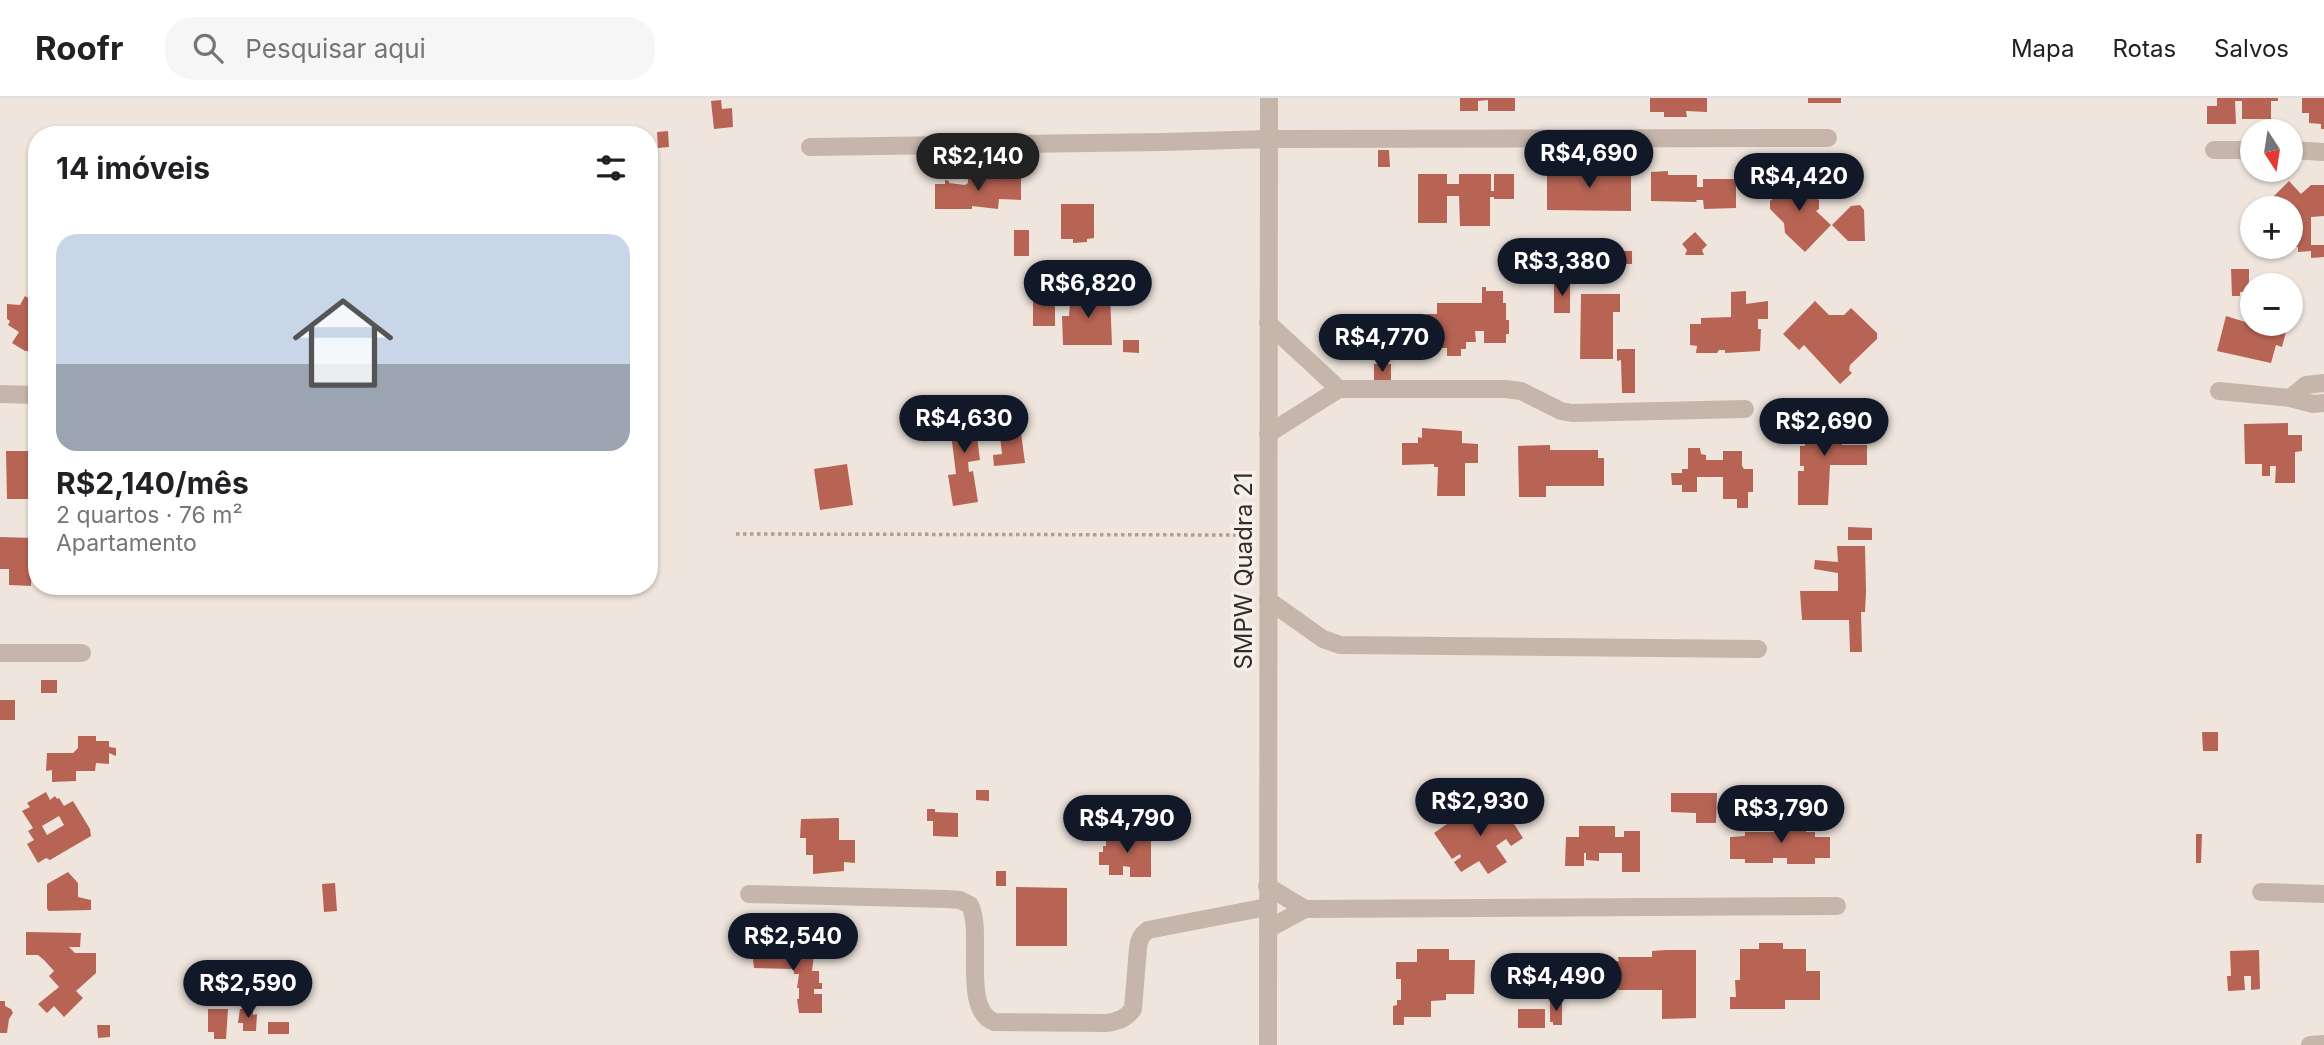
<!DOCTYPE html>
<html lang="pt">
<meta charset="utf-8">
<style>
body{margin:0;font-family:Inter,sans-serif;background:#f6f6f6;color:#202124;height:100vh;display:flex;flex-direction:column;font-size:26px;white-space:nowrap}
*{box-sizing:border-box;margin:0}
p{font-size:23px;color:#757577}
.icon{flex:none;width:38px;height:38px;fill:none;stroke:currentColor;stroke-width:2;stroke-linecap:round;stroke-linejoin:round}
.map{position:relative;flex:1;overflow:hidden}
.sheet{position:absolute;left:28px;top:28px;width:630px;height:469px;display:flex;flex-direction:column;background:#fff;border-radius:28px;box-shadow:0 2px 5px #0004}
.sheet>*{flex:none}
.needle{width:46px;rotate:168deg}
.buttons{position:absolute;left:2240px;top:21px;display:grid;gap:14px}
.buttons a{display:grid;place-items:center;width:63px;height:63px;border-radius:50%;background:#fff;box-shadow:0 2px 5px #0004;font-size:35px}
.price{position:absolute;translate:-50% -60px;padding:0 16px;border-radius:24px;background:#111827;color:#fff;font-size:23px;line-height:46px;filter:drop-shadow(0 2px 4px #0008)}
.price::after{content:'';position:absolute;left:50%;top:42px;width:21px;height:16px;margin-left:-10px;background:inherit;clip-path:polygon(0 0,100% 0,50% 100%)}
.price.current{background:#222;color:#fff}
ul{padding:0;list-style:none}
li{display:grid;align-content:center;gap:14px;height:371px;padding:0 28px}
li span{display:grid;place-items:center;height:217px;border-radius:21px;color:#555}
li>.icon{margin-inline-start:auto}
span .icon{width:126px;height:126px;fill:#fffc;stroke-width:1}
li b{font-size:30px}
h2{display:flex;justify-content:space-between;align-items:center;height:84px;padding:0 28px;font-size:30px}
header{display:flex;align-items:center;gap:42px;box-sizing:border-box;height:98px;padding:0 35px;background:#fff;border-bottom:2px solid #e0e0e0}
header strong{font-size:33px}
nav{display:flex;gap:38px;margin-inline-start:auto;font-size:24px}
.search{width:490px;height:63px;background:#f6f6f6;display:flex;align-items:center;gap:18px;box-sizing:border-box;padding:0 24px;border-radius:28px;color:#757577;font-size:26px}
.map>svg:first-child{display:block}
.building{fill:#b76454;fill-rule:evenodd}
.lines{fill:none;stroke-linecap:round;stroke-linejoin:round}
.path{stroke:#b19f95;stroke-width:3.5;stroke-dasharray:3.5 3.5;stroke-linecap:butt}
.minor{stroke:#c6b5ab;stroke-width:18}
.labels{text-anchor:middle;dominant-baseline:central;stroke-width:7;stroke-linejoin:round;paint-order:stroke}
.street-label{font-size:24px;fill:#342c29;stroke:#f7f0e9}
</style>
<header>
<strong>Roofr</strong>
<div class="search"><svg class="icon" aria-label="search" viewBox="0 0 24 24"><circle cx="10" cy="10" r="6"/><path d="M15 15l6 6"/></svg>Pesquisar aqui</div>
<nav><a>Mapa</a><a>Rotas</a><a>Salvos</a></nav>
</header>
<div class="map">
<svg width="2324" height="947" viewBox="0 0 2324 947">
<rect width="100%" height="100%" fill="#efe5dd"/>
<!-- building -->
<path class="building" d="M1460 0H1515V13H1488V2L1478 3V13H1460Z
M1650 0H1707V14L1686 13 1687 19H1664V14H1650Z
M1808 0H1841V5H1808Z
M2217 0H2278V3H2271V21H2242V3H2235L2236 26H2207V8H2217Z
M2302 0H2324V31H2321V26L2309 25V15H2302Z
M721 2 722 11 732 10 733 29 714 31 711 3Z
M668 33 669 49 658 50 657 34Z
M1378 52H1389L1390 69H1378Z
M1547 72H1631V113L1547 112Z
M1668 73V77H1697V89H1703V81H1736V110L1704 111 1703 102H1696L1697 104 1651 103V74Z
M989 75H997V79H1021V102L999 101 998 111 972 108V111H935V86H945V82L949 83V85L965 87 968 85V81H989Z
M1418 76H1447V86H1459V76H1491V93H1494V76H1514V101H1494V99H1490V128H1460L1459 98H1447V125H1418Z
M2289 83 2301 96 2311 87H2324V118L2311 119V147H2324V159L2311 160V153L2298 154V149H2291V110H2272L2267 105Z
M1791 84H1799L1802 87H1815V99L1819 102V111L1816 113 1831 127 1805 154 1785 135 1784 125 1770 111V103L1774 100 1773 87H1787Z
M1061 106H1094V140L1087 141V144L1073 145V141H1061Z
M1860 107 1864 112 1865 143H1848L1832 127 1851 108Z
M1014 132H1029V158H1014Z
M1695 134 1707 147 1702 152 1704 157H1685L1687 152 1682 146Z
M1613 153H1632V166H1614Z
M2231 171H2249V194H2240V198H2232Z
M1554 184H1570V215H1554Z
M1482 189H1486V193H1503V205H1506V222H1509V236H1506V245H1484V233H1475L1476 244H1466V251H1461V258H1447V250H1426L1427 216H1437V205H1482Z
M1746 193V206L1768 203V221H1758V231H1761L1760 253 1725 255V252H1719L1717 255H1696L1697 248 1690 247V226H1701V220L1731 219V194Z
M1110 196 1112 247H1063L1062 218H1069L1070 205H1065L1064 197Z
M1581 196H1620V214H1613V261H1580Z
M25 198 37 205V253H25L12 245 19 234 8 227 10 223 7 221V206L20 207Z
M1033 198H1055V228H1033Z
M1815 203 1829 217H1844L1851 210 1877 235V241L1850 267 1849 272 1852 275 1840 286 1804 247 1799 252 1783 236Z
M2226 218 2252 226H2288L2282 249 2276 247 2271 265 2217 253Z
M1123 242H1139V255L1123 254Z
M1617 251H1635V295H1622L1621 262 1617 263Z
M1374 266H1391V285H1374Z
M973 307 980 362 968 364 969 374 973 373 978 404 953 408 948 377 956 376 948 311Z
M1805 319H1842V347H1867V367H1830L1828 407H1798V373H1804V368H1800V348H1805Z
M2288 325V337H2302V353L2295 354V385H2275L2276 368H2270V378H2262V366H2245L2244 326Z
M1422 330 1462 333V345L1478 346V365H1465V398H1437L1438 369H1434V366L1402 367V345H1418V339L1422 340Z
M1021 335 1025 365 994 368 993 357 1002 356 1000 338Z
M1550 347V352H1598V360H1604V388H1546V399H1519L1518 348Z
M1688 350H1700L1701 356 1706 357V362H1723V353H1742V368L1744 371H1753V394H1748V410H1737V401H1723V379H1697V394H1682V387H1672L1671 375H1682V371H1688Z
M6 353H37V401H7Z
M847 366 853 407 820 412 814 371Z
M1848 429 1872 430V442H1848Z
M0 439 33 440 31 488 9 487V471H0Z
M1837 448H1865L1866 494 1865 514H1861L1862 554H1850L1849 522H1802L1800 493H1838V475L1814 471 1815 462 1838 464Z
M41 582H57V595H41Z
M0 602H15V622H0Z
M2202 634H2218V653H2203Z
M78 638H96V643H109V649L116 650V658L109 655V666L96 665 95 673H76V683L52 684V672L46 673 47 655H73L78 650Z
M976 692H989V703L976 702Z
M1788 693 1806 694V711L1788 710Z
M46 694 50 702 55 698 57 701 59 700 64 708 73 703 90 731 91 738 50 762 46 760 38 765 27 746 34 742 28 733 33 730 22 713 30 709 27 705ZM59 718 64 727 47 737 42 728Z
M1765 694H1767V711H1750V695Z
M1671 695H1717L1716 725H1696V715L1671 714Z
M1496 698 1523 740 1511 748 1506 741 1496 748 1507 764 1488 776 1479 763 1461 774 1454 764 1461 759 1460 756 1452 761 1434 735 1460 717 1466 726 1487 712 1483 707Z
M927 711H935V714L958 715V739L933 738V723H927Z
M1806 718V734H1815V739H1830V760H1815V766H1787V760H1773V765H1745V761H1730V739L1745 738V734H1788V719Z
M839 720V742H855V765L844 764V773L813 776V757H806V740H800L801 721Z
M1579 728H1615V739H1624V733H1640V774H1622V755H1599V763L1586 762V755H1584V768H1565L1566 739H1579Z
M1106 735 1144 736V743H1151V779H1130V769L1123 768V777H1109V767H1099V754H1103V748H1106Z
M2196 736H2202L2201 765H2196Z
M996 773H1006V788H996Z
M68 774 78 785V799L91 802V812L49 813 47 811V786Z
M335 785 337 813 324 814 322 786Z
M1016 789 1067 790V848H1016Z
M26 834 81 835 80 849H69L75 855H96V875L76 893 83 900 64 919 54 908 47 915 38 906 59 889 49 878 54 873 44 862 38 857H26Z
M1759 845H1783V851H1806V873H1820V902H1785V911H1730V899H1736L1735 882H1740V851H1759Z
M764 847H794L793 849H796V856H814L812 873H819V885H822V891H814V896H822V915H799L797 901H799V890H797L799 876H794V871L754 870 752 852 753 849H764Z
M1417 851H1449V862H1475L1474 896H1446V902L1431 903V919H1404V927H1393V908L1397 907V902H1401V881H1396V864H1417Z
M1666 852H1696V920L1662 921V892H1618V882H1610V863H1619L1618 859H1652V853Z
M2259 852 2260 891 2251 892V878H2244L2245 892 2228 893 2227 878H2231L2230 853Z
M0 903H5V908L11 911 13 915 9 921 7 935H0Z
M1550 903H1562V927H1553V924H1550Z
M208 911H228L226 941H214V934H208Z
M240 911H253V917L257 916 256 933H243V925H238Z
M1518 911H1545V930H1518Z
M268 924H289V936H268Z
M97 927H110V939L98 940Z"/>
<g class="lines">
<!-- path -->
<path class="path" d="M736 436 1252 437"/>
<!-- minor -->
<path class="minor" d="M810 49 1163 44 1269 41 1828 40
M2214 52H2252
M2291 52 2324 54
M1268 225 1339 291
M2219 293 2290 300 2313 306 2324 305
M0 296 37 297
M2290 300 2306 287 2324 285
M1268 336 1339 291H1505L1521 293 1561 313 1572 315 1745 311
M1268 502 1323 541 1340 547 1758 551
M0 555H82
M1267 788 1305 811
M2261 794 2324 796
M749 796 946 801 960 802 970 807C984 836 961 911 994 924L1107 925C1118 923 1126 921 1133 911L1138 850C1139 842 1141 837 1148 832L1267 809
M1268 831 1305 811 1837 808
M1268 947 1269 0
M2310 947 2324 946"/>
</g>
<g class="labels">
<!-- street labels -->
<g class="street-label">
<text transform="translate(1243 473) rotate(-90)">SMPW Quadra 21</text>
</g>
</g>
</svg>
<div class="buttons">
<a><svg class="needle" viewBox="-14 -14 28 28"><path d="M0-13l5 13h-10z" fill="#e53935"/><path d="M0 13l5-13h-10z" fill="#757577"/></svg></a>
<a>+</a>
<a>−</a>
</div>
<b class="price" style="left:1589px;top:92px">R$4,690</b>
<b class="price current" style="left:978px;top:95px">R$2,140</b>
<b class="price" style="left:1799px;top:115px">R$4,420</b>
<b class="price" style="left:1562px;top:200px">R$3,380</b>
<b class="price" style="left:1088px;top:222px">R$6,820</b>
<b class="price" style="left:1382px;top:276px">R$4,770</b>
<b class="price" style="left:964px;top:357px">R$4,630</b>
<b class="price" style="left:1824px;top:360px">R$2,690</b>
<b class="price" style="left:1480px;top:740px">R$2,930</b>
<b class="price" style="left:1781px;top:747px">R$3,790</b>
<b class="price" style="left:1127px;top:757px">R$4,790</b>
<b class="price" style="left:793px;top:875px">R$2,540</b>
<b class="price" style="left:1556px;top:915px">R$4,490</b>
<b class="price" style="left:248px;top:922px">R$2,590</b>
<section class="sheet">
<h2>14 imóveis<svg class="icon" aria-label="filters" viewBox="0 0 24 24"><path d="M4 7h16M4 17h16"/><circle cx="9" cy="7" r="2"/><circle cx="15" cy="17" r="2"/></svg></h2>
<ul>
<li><span style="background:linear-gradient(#c9d6e8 60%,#9aa5b1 0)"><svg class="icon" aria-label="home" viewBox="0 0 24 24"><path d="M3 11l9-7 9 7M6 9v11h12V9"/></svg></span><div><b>R$2,140/mês</b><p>2 quartos · 76 m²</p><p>Apartamento</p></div></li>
</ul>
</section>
</div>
